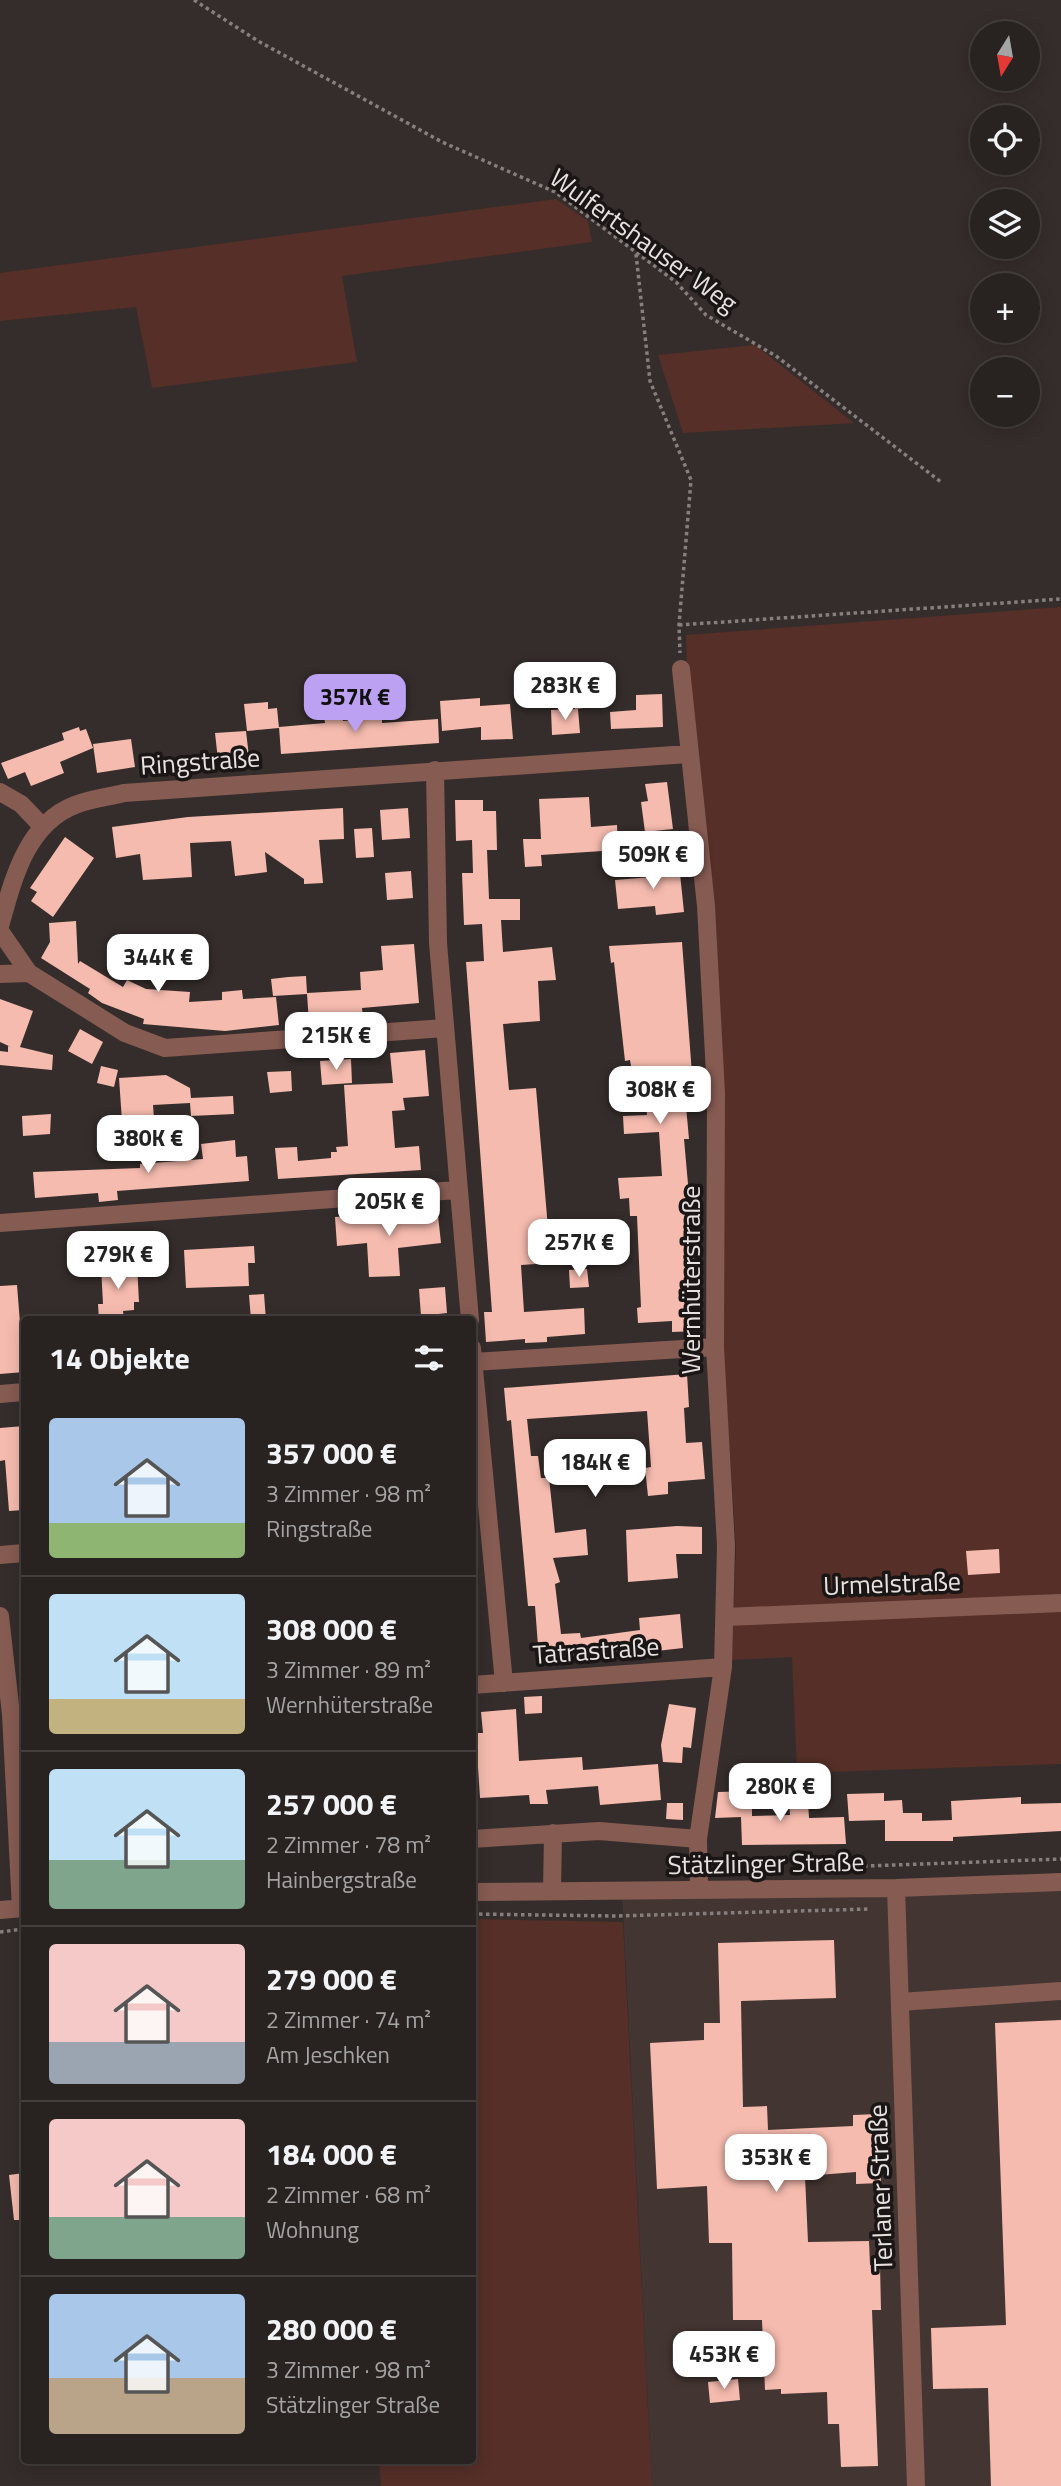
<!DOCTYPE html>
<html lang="de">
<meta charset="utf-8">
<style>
body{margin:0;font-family:"Titillium Web",sans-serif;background:#302a29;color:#f1f3f6;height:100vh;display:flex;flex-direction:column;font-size:26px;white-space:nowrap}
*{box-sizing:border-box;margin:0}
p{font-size:23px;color:#a5a4a5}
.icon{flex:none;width:38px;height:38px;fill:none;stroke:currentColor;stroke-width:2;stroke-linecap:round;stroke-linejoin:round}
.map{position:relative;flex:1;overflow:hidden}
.side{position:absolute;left:21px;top:1316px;width:455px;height:1148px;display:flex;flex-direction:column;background:#282220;border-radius:7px;box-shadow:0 4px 18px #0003,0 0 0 2px #443f3e}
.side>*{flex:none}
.needle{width:46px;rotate:191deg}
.controls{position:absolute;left:970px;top:21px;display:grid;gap:14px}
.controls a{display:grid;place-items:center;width:70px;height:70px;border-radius:50%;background:#282220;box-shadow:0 4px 18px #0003,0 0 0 2px #443f3e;font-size:35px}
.price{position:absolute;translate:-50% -60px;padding:0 16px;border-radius:14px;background:#fff;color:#222;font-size:23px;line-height:46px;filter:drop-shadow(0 2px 4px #0008)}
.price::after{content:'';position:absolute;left:50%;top:42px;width:21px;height:16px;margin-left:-10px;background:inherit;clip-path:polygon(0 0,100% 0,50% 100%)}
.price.selected{background:#bca0f2;color:#111}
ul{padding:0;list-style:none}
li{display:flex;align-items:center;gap:21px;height:175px;padding:0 28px}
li+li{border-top:2px solid #443f3e}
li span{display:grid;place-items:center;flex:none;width:196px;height:140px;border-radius:7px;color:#555}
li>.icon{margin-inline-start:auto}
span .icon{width:84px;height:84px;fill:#fffc;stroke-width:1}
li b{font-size:30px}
h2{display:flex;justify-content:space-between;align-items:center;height:84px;padding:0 28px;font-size:30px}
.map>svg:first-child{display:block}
.built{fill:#433532}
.green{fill:#552f28}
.building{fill:#f6bbaf}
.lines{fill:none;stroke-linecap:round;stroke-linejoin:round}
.path{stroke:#867f7d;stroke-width:3.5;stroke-dasharray:3.5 3.5;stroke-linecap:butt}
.minor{stroke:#865b52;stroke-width:18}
.labels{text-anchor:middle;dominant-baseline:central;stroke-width:7;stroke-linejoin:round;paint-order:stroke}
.street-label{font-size:26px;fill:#e7e1e0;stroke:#1a1615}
</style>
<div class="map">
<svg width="1061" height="2486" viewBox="0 0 1061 2486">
<rect width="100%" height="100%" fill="#352d2b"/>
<!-- built -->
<path class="built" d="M1061 1882V2486H652L622 1891Z"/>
<!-- green -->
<path class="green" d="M556 199 588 221 592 242 342 276 357 362 152 388 136 307 0 321V273Z
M755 345 854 423 683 433 658 355Z
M1061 607V1764L797 1773 792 1657 732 1660 736 1546 723 1346V1063L715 908 687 669 686 635Z
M473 1919 623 1922 652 2486H381L379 2461 472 2460Z"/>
<!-- building -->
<path class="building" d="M591 683 593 707 575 709 573 685Z
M662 694 663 727 611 729 610 712 636 710V695Z
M480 698V706L510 704 513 739 481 740V727L442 731 440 701Z
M268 702V709L277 708 279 728 247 731 244 704Z
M341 706 343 721 382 718V723L438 719 439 743 281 754 279 727 325 723 323 707Z
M578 709 580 733 552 735 551 710Z
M79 727 80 731 86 729 93 748 60 762 64 773 31 786 25 772 8 779 1 763 64 740 62 733Z
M246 731 249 757 218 760 215 733Z
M131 739 135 767 97 773 93 744Z
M667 782 673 829 645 832 641 802 648 801 645 784Z
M589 797 591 827 617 825 618 850 541 855 542 866 525 867 523 839H541L539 799Z
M455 800H483V811H496L497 850H487L489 899H520V920H501L503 952 552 947 556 980 538 981 540 1021 503 1024 509 1090 536 1088 551 1263 521 1265 524 1312 584 1308 585 1334 547 1337V1342L525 1343V1339L486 1342 484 1312H492L466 962 484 961 482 924 464 925 462 873H473L472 840 456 841Z
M343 808 344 839 319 840 323 883 304 884V879L265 852 267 872 235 876 231 841 190 843 192 877 143 880 140 854 116 858 112 827 188 817Z
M408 808 410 838 382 840 380 810Z
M372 828 374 857 356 858 354 829Z
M65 837 94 858 53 917 31 901 37 892 30 888Z
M679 864 684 912 656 915 655 906 618 909 615 880 652 877 651 868Z
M411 871 413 898 387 900 385 873Z
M76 921 78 964 80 961 123 987 127 980 146 989 190 992 189 1002 222 1000V992L242 990 243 999 276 997 279 1025 225 1031 143 1024 144 1019 102 1003 88 993 90 989 41 958 50 942 49 923Z
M682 942 692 1074H695L697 1094 685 1095 689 1139H684L688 1184H690L698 1331 672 1332V1321L638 1323 637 1308 641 1307 637 1216H630L629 1198 620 1199 618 1178 662 1176 659 1132 624 1134 623 1116 647 1115 644 1083 634 1084 630 1060 625 1061 614 962 611 963 609 946Z
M414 944 419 1003 362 1008 363 1019 309 1022 307 994 273 996 271 979 288 977 306 976 307 993 361 990 360 972 383 970 381 946Z
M0 999 33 1011 20 1047 53 1055 52 1070 0 1065V1051L8 1052V1046L11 1047 0 1042Z
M80 1029 103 1042 92 1064 68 1051Z
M425 1050 429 1096 403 1098 405 1110 392 1111 395 1148 419 1146 421 1170 278 1179 275 1148 297 1147 298 1161 331 1158V1152H337L336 1147 348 1146 344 1085 393 1083 390 1053Z
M351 1059 352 1083 322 1085 320 1061Z
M101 1066 118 1070 114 1087 97 1083Z
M291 1071 292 1091 270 1093 267 1072Z
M166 1075 190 1088 191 1098 233 1096 234 1114 191 1116 190 1103 153 1105 154 1119 122 1121 119 1078Z
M51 1114 50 1134 23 1136 22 1116Z
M235 1140 236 1157 247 1156 249 1181 117 1191 118 1200 99 1202 98 1193 35 1198 33 1172 140 1168V1164L203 1159 201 1144Z
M437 1206 441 1243 398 1248 400 1276 369 1277 367 1243 337 1246 335 1217 365 1215 366 1220 422 1216 421 1207Z
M159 1232 160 1257 134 1259 133 1234Z
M99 1236 101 1261 75 1263 73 1238Z
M254 1246 255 1263H248L249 1286 186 1288 184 1250Z
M137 1264 139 1302H134V1310L123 1311 124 1320H99L98 1304H103L101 1266Z
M587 1269 589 1287 570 1288 569 1270Z
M17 1285 20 1323H24V1372L0 1374V1286Z
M445 1287 447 1313 421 1316 419 1289Z
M264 1294 266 1320H251L249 1295Z
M687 1374 689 1407 684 1408 686 1443 702 1442 705 1479 668 1482V1494L648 1496 645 1468 651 1467 647 1411 527 1419 531 1456H538L541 1478H549L555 1533 586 1529 588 1555 553 1558 560 1582 555 1584 561 1634 580 1633 581 1638 640 1630 639 1618 680 1614 683 1648 648 1652 649 1656 634 1657 599 1658V1655L539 1659 535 1606H528L511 1420 507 1421 504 1388Z
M24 1426V1510L9 1511 5 1460 0 1461V1428Z
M677 1526 702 1527V1554H676L678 1578 628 1582 626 1530Z
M999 1549 1000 1573 968 1575 966 1551Z
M542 1696V1713L525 1714 524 1697Z
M669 1704 696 1708 691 1748 683 1747 682 1763 663 1762 661 1745Z
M516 1709 519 1761 582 1757 583 1770 658 1764 661 1800 600 1805 598 1786 546 1790 548 1804H530L529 1795 480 1798 477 1751 472 1752V1733H483L481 1712Z
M752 1791V1816L790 1815 789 1802H808L809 1818 844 1817 846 1844 742 1845 741 1817 715 1818 718 1792Z
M884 1793V1801L902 1800 903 1813H922V1821L952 1820 951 1801 1021 1797V1804L1061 1803V1831L953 1837V1841H885V1820L849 1821 847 1794Z
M667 1803H683V1820L666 1819Z
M834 1940 836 1998 741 2001 743 2107 767 2106 768 2130 853 2126V2115L878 2114 881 2183 856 2184V2172L805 2176 808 2242 869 2241 870 2265H880L881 2310H872L878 2466 841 2467 839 2424H828L827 2392 781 2394V2389L765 2390 762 2320H733L732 2243H709L707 2186 657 2189 650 2043 704 2040V2023H720L718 1943Z
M1061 2020V2486H991L988 2388 933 2389 931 2328 1006 2325 995 2023Z
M24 2173V2220H14L9 2175Z
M738 2379 740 2400 710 2403 708 2382Z"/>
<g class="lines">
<!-- path -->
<path class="path" d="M194 0 258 41 442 142 555 192 676 282 706 315 776 356 941 482
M636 254 650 381 691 480 679 625 680 653
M679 625 1061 599
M808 1868 1061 1859
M472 1914 615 1916 870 1909
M0 1932 24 1929"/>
<!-- minor -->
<path class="minor" d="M681 669 706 906 716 1093 715 1347 726 1546 723 1667 698 1839 699 1890
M435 770 438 943 470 1320
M0 792 21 804 42 826
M0 926C13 880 26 824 75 805 90 799 108 797 124 793L688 754
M0 931 29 973 125 1033 165 1048 445 1028
M0 974 29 973
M0 1223 457 1190
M472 1348 504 1683
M472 1362 715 1347
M0 1394 24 1392
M0 1555 24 1553
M0 1616 11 1714 21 1908
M725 1617 1061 1603
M472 1685 723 1667
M472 1839 599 1831 698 1839
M896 1888 916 2486
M552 1891 553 1833
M472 1892 896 1888 1061 1882
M0 1910 24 1908
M900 2002 1061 1991"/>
</g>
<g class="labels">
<!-- street labels -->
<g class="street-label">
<text transform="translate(644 240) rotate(36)">Wulfertshauser Weg</text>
<text transform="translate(200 761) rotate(-4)">Ringstraße</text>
<text transform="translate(690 1280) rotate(-90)">Wernhüterstraße</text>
<text transform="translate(892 1583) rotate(-2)">Urmelstraße</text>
<text transform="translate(596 1650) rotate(-4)">Tatrastraße</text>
<text transform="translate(766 1863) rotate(-1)">Stätzlinger Straße</text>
<text transform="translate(880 2188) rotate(-92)">Terlaner Straße</text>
</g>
</g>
</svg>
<div class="controls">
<a><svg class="needle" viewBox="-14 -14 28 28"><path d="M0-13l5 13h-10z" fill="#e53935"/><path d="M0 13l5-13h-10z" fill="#a5a4a5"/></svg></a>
<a><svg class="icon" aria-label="locate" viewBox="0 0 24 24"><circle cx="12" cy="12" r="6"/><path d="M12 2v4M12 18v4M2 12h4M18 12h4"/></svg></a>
<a><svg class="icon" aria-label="layers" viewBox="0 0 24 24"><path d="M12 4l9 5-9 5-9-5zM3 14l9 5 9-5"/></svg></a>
<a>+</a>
<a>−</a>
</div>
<b class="price" style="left:565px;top:722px">283K €</b>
<b class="price selected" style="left:355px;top:734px">357K €</b>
<b class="price" style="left:653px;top:891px">509K €</b>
<b class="price" style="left:158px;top:994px">344K €</b>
<b class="price" style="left:336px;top:1072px">215K €</b>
<b class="price" style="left:660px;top:1126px">308K €</b>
<b class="price" style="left:148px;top:1175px">380K €</b>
<b class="price" style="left:389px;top:1238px">205K €</b>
<b class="price" style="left:579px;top:1279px">257K €</b>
<b class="price" style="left:118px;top:1291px">279K €</b>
<b class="price" style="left:595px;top:1499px">184K €</b>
<b class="price" style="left:780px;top:1823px">280K €</b>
<b class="price" style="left:776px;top:2194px">353K €</b>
<b class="price" style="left:724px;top:2391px">453K €</b>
<section class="side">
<h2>14 Objekte<svg class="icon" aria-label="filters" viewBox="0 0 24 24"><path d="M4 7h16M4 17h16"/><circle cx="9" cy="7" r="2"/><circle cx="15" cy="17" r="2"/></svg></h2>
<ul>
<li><span style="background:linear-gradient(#a9c7e8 75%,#8fb573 0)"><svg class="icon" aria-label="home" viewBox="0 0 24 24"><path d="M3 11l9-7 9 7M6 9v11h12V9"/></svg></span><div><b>357 000 €</b><p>3 Zimmer · 98 m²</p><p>Ringstraße</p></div></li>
<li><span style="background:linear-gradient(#bfe0f5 75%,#c2b280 0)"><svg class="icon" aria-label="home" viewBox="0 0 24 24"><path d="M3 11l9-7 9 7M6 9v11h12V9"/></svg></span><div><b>308 000 €</b><p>3 Zimmer · 89 m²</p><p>Wernhüterstraße</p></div></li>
<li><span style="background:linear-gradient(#bfe0f5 65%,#7fa58c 0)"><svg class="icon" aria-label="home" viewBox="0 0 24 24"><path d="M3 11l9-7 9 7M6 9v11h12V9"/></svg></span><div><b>257 000 €</b><p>2 Zimmer · 78 m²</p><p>Hainbergstraße</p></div></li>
<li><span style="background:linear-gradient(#f6c9c9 70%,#9aa5b1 0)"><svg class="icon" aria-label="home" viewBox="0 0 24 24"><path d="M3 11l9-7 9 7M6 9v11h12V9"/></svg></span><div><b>279 000 €</b><p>2 Zimmer · 74 m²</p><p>Am Jeschken</p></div></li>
<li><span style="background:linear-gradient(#f6c9c9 70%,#7fa58c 0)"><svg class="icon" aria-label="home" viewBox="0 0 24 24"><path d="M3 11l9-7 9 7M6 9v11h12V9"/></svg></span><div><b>184 000 €</b><p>2 Zimmer · 68 m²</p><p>Wohnung</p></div></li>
<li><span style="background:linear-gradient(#a9c7e8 60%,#b9a48a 0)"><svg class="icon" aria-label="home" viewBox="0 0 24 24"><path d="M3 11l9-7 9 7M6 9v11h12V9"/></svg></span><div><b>280 000 €</b><p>3 Zimmer · 98 m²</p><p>Stätzlinger Straße</p></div></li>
</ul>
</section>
</div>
